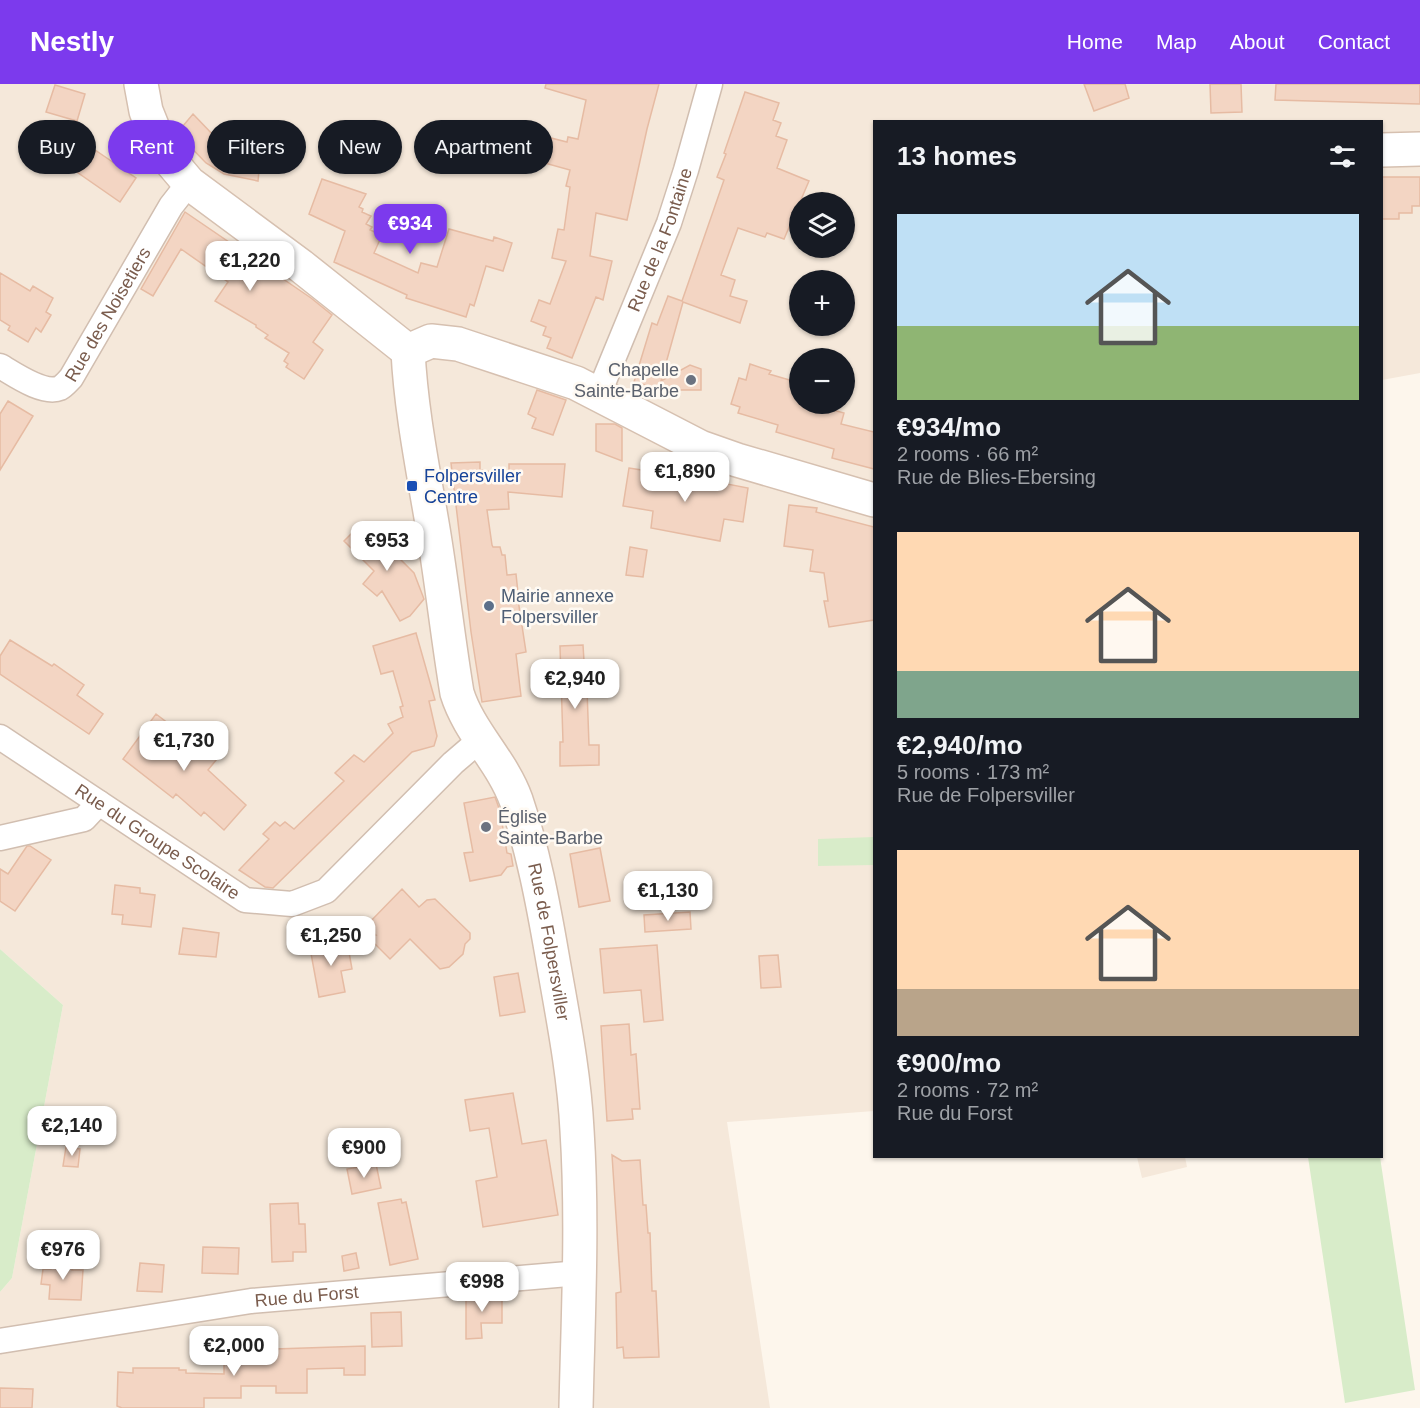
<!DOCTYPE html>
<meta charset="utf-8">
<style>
body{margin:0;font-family:Arial,sans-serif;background:#20242c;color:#f1f3f6;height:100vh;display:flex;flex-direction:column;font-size:22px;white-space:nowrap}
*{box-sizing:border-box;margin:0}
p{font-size:20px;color:#9ea1a6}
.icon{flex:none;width:33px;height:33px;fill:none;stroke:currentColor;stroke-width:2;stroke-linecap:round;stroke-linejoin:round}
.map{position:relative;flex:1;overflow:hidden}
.details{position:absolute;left:873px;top:36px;width:510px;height:1038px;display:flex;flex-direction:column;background:#171b24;border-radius:0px;box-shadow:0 2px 4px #0004}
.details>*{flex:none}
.hud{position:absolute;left:18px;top:36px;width:570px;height:54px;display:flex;gap:12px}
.buttons{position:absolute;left:789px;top:108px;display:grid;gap:12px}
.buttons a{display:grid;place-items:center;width:66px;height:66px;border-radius:50%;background:#171b24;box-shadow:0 2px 4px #0004;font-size:30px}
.price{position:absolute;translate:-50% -51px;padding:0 14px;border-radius:12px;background:#fff;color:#222;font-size:20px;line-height:39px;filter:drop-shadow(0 2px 3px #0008)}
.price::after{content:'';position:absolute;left:50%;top:36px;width:18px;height:14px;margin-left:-9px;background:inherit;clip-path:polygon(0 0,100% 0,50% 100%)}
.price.active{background:#7c3aed;color:#fff}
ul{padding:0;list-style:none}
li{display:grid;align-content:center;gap:12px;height:318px;padding:0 24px}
li span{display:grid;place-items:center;height:186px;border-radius:0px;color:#555}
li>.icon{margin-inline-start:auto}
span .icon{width:108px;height:108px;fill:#fffc;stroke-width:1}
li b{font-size:26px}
h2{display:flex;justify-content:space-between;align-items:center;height:72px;padding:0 24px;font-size:26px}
.chip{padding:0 21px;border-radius:27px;background:#171b24;box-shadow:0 2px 4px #0004;font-size:21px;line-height:54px}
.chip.active{background:#7c3aed;color:#fff}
header{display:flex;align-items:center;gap:36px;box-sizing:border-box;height:84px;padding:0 30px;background:#7c3aed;color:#fff}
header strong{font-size:28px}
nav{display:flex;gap:33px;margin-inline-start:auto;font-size:21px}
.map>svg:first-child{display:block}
.residential{fill:#f5e8da;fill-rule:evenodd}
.green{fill:#d8ecc9}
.building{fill:#f3d5c3;stroke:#e6bba3;stroke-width:1.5}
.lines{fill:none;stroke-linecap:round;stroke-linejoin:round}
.street-casing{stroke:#d1beb0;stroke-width:27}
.secondary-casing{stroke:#d6c0b0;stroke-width:36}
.street{stroke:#fff;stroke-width:24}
.secondary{stroke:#fff;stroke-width:33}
.worship-dot{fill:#6b7280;stroke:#fffaf3;stroke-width:2}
.transit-dot{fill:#1a4fb4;stroke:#fffaf3;stroke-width:2}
.service-dot{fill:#5c6f8a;stroke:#fffaf3;stroke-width:2}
.labels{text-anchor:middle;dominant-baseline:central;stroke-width:5;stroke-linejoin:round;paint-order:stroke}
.street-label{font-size:18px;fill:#7a5c4d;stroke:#fffaf3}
.worship-label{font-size:18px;fill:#5b616d;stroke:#fffaf3;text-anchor:end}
.transit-label{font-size:18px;fill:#164399;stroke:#fffaf3;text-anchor:start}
.service-label{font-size:18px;fill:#4e5e75;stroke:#fffaf3;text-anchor:start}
</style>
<header>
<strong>Nestly</strong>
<nav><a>Home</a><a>Map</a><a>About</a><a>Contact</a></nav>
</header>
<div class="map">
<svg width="1420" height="1324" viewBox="0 0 1420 1324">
<rect width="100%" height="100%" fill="#fdf6ec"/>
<!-- residential -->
<path class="residential" d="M0 0H1420V289L1382 296V38H874V1027L727 1038 770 1324H0V1208L12 1194 63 921 0 865ZM800 118H844V164H800ZM800 196H844V242H800ZM800 274H844V320H800Z
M1137 1073H1185L1187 1083 1142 1094Z"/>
<!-- green -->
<path class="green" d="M874 753V781L818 782V755Z
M0 865 63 921 12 1194 0 1208Z
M1308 1073H1380L1415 1306 1345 1319Z"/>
<!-- building -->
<path class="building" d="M546 0H659L647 45 627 136 596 129 590 172 612 177 603 216 596 213 572 274 547 264 551 254 543 251 546 243 531 237 539 216 550 220 566 177 552 174 558 145 564 146 570 103 566 102 570 86 541 78 547 53 567 58 568 53 578 55 586 16 545 4Z
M1084 0H1125L1129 14 1094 27Z
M1210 0H1241L1242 28 1211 29Z
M1276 0H1420V20L1275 16Z
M55 1 85 10 77 37 46 28Z
M745 8 779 19 773 36 781 39 776 52 787 56 777 84 809 97 784 155 767 149 765 153 738 144 721 191 735 196 730 212 747 217 740 239 683 218 661 297 690 281 701 285V306H646L652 303 634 298 652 239 657 241 668 212 682 217 724 96 717 93 726 70 724 69Z
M193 30 218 56 219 47 241 52 240 61 261 65 258 97 224 90 206 79 177 49Z
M76 53 136 94 120 118 61 77Z
M1382 93H1420V122H1412V129H1399V135H1382Z
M322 95 366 110 359 123 363 125 362 128 371 132 366 140 372 143 370 146 382 151 374 169 418 189 421 179 437 183 449 145 493 157 494 153 512 159 503 187 486 182 474 222 470 220 466 233 406 214 407 211 334 178 345 147 309 130Z
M185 128 311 214 332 231 313 258 323 266 304 295 286 283 288 280 284 277 289 269 265 254 268 251 256 243V241L215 217 228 198 181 165 153 212 141 205Z
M0 189 30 207 33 202 53 214 46 228 51 231 41 248 36 244 28 258 8 246 10 242 0 236Z
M750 280 771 287 769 290 800 299V320H811L844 329 841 340 874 348V385L832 374 834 365 776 348 778 341 738 329 740 323 731 320 739 294 746 296Z
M537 306 566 316 553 351 532 344 536 334 528 330Z
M8 317 33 332 0 386V330Z
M596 340H615L622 344V377L596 367Z
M480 378V386L509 391V380H565L562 413 508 408 509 425 487 426 492 461 493 463H500L502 471H505L507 491 516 490 518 509H517L526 568 516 570 521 612 482 618 471 548 451 379Z
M629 384 704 396V406L707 396 748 404 743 438 724 435 720 457 651 444 653 427 623 422Z
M789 421 817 424 816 428 874 443V536L829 543 824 517H828L824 489 810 487 813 466 784 462Z
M363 438 414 489 424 515 410 532 400 537 382 507 377 512 363 500 374 487 344 457Z
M630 463 647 466 643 493 626 491Z
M416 549 435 616 429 617 437 652 434 662 412 668 273 804 265 803 239 786 269 755 263 750 275 738 280 742 285 738 294 745 344 697 335 689 354 671 364 678 393 649 388 640 403 633 400 623 403 622 393 587 381 590 373 562Z
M10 556 52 582 54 580 84 601 77 611 103 630 89 650 0 590V572Z
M583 561 584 577H586L589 661H599V681L560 682V658H563L560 562Z
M156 630 173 643 172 645 200 669 208 660 221 670 208 686 246 721 224 746 204 728 201 732 176 710 173 714 123 675Z
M495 713 500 727 507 769 511 770 513 782 507 783 501 791 470 797 464 769 473 768 464 719Z
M27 762H30L51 776 15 827 0 817V785L8 790Z
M600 764 610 817 579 823 570 770Z
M115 801 140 804V809L155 811 151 843 122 840 123 831 112 830Z
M402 805 419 823 427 816 435 815 470 849V855L465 860 463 870 449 883 440 885 410 855 390 875 368 853 376 851 366 842Z
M690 828 691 845 645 848 644 831Z
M183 844 219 849 216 873 179 870Z
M347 857 352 885 341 887 345 908 319 913 310 864Z
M657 861 663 936 644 938 641 906 604 909 600 865Z
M778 871 781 903 761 904 759 872Z
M518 889 525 928 500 932 494 893Z
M629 940 631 971 636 970 640 1025H632L633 1035 607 1037 601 942Z
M513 1009 522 1060 546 1056 558 1131 483 1143 476 1097 497 1093 489 1044 470 1047 465 1016Z
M66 1063 80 1065 78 1083 63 1082Z
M612 1071 622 1077 640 1076 643 1121H646L648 1149H650L652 1207H656L659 1273 624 1274 623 1263 617 1264 616 1209 621 1208Z
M376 1080 381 1104 352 1110 347 1085Z
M401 1115 402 1119 406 1118 418 1175 390 1181 378 1119Z
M298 1119 299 1140H305L306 1168H293V1177L272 1178 270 1120Z
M203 1163 239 1164 238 1190 202 1189Z
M356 1169 359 1184 344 1187 342 1172Z
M52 1175 73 1176 72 1186H83L81 1216 49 1215 50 1201 41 1200 43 1185H51Z
M140 1179 164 1181 162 1208 137 1207Z
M502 1210V1239H481L482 1254 466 1255V1213Z
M401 1228 402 1262 372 1263 371 1229Z
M365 1262V1291H344V1284L307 1285V1309H276V1302H241V1314H204V1324H122L117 1322 118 1288 133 1289V1284H179V1286H186V1289L224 1290V1276H243V1270L275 1269V1265Z
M0 1304 33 1305 32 1324H0Z"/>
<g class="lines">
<!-- street casing -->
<g class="street-casing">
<g id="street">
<path id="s1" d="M0 282C14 290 43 311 60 304 64 302 68 297 71 294L171 122 189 99"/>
<path id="s2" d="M599 309 669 139 686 86 710 0"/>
<path id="s3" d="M0 653 245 816 292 820 326 807 453 679 481 655"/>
<path d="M0 754 84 735 99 719"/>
<path id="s4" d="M0 1257 251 1217 580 1189"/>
</g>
</g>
<!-- secondary casing -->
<g class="secondary-casing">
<g id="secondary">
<path d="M141 0 146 27 162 67 189 99 301 182 408 267"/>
<path d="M1382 66 1420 65"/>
<path id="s5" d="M408 267C411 327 423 385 433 445 442 499 448 555 457 609 469 648 502 677 516 716 533 766 543 819 552 871 562 929 574 987 577 1046 583 1139 578 1232 576 1324"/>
<path d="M408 267 431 257 458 260 576 299 700 363 737 376 874 416"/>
</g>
</g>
<!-- street -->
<use href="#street" class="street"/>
<!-- secondary -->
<use href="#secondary" class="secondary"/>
</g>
<!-- markers -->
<g class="worship-dot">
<circle cx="691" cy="296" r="6"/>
<circle cx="486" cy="743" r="6"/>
</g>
<rect class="transit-dot" x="406" y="396" width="12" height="12" rx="3"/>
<circle class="service-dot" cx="489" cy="522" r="6"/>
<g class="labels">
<!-- street labels -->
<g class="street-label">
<text stroke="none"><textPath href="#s2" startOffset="165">Rue de la Fontaine</textPath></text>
<text stroke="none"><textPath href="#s1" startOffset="154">Rue des Noisetiers</textPath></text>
<text stroke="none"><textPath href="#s3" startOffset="189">Rue du Groupe Scolaire</textPath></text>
<text stroke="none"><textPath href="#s5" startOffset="614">Rue de Folpersviller</textPath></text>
<text stroke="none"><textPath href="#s4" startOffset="310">Rue du Forst</textPath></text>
</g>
<!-- worship labels -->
<g class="worship-label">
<text x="679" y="286">Chapelle<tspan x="679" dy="21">Sainte-Barbe</tspan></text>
<text x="498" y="733" text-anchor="start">Église<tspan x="498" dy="21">Sainte-Barbe</tspan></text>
</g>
<!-- transit labels -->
<g class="transit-label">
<text x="424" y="392">Folpersviller<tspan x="424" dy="21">Centre</tspan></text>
</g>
<!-- service labels -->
<g class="service-label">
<text x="501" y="512">Mairie annexe<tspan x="501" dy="21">Folpersviller</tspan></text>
</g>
</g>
</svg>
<div class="buttons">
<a><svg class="icon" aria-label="layers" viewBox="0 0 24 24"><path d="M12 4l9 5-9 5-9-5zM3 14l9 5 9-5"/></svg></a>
<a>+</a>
<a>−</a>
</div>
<b class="price active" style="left:410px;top:171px">€934</b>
<b class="price" style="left:250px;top:208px">€1,220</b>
<b class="price" style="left:685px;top:419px">€1,890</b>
<b class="price" style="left:387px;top:488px">€953</b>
<b class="price" style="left:575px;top:626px">€2,940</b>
<b class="price" style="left:184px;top:688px">€1,730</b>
<b class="price" style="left:668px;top:838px">€1,130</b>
<b class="price" style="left:331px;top:883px">€1,250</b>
<b class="price" style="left:72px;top:1073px">€2,140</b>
<b class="price" style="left:364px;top:1095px">€900</b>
<b class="price" style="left:63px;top:1197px">€976</b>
<b class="price" style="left:482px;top:1229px">€998</b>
<b class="price" style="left:234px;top:1293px">€2,000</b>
<div class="hud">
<a class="chip">Buy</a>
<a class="chip active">Rent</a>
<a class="chip">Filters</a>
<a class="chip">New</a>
<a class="chip">Apartment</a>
</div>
<section class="details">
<h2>13 homes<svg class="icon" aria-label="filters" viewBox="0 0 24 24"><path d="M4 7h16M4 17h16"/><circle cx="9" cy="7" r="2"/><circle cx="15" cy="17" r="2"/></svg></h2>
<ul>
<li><span style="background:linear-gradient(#bfe0f5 60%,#8fb573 0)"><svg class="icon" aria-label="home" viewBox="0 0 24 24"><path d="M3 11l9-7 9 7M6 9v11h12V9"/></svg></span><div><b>€934/mo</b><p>2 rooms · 66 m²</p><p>Rue de Blies-Ebersing</p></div></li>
<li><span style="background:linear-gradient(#ffd9b3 75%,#7fa58c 0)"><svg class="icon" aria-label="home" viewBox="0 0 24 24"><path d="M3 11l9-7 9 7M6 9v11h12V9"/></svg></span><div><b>€2,940/mo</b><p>5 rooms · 173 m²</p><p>Rue de Folpersviller</p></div></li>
<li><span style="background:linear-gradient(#ffd9b3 75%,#b9a48a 0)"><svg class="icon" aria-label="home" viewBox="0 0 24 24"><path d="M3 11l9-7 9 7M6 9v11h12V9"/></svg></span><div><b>€900/mo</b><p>2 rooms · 72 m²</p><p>Rue du Forst</p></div></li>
</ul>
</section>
</div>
